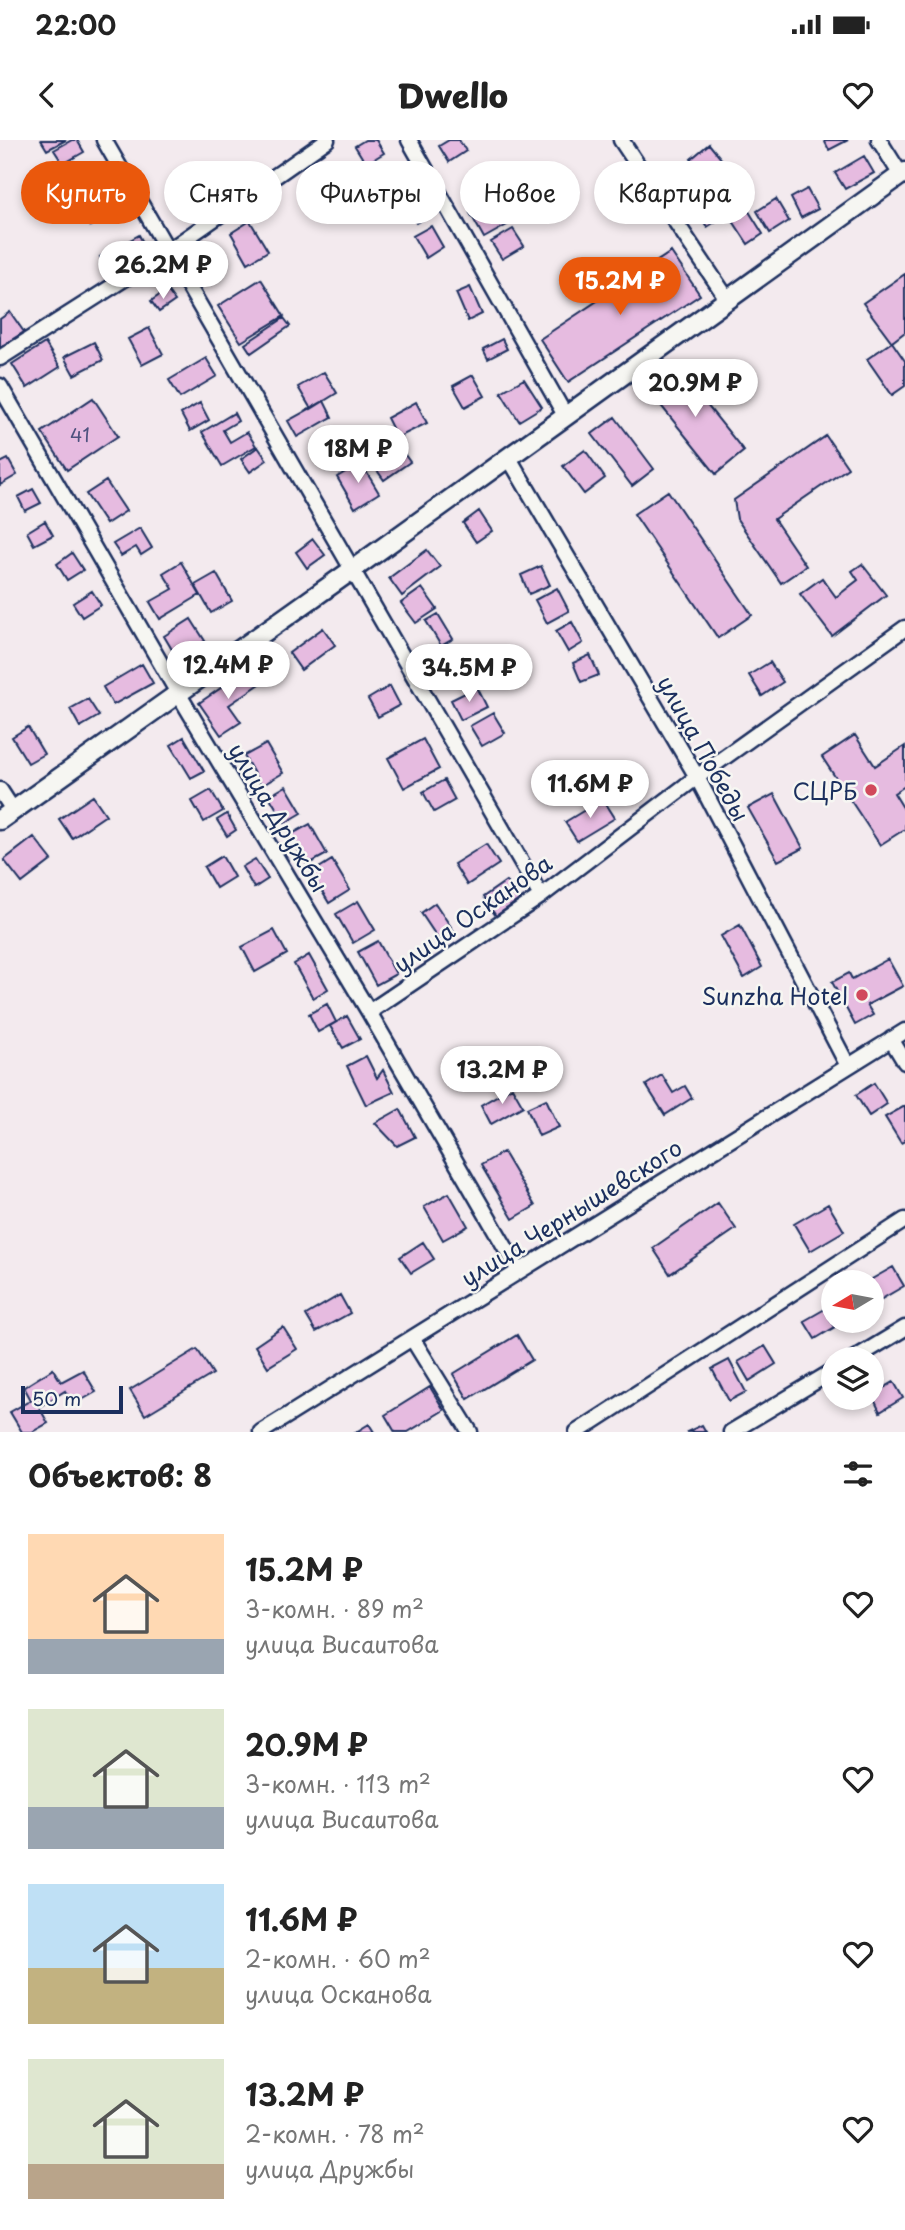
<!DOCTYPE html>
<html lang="ru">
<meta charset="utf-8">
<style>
body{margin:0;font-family:"Playpen Sans",sans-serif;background:#f6f6f6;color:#222;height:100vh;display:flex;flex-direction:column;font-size:26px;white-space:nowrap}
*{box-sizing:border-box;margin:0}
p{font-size:23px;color:#767676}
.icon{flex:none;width:38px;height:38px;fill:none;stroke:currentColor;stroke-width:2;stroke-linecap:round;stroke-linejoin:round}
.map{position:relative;height:1292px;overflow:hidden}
.panel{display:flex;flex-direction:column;background:#fff;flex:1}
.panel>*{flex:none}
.guide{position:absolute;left:21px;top:21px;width:864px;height:63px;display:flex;gap:14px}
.needle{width:46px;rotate:260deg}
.tools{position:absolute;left:821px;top:1130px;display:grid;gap:14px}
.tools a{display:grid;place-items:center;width:63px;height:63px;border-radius:50%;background:#fff;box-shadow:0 4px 10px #0003;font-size:35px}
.scale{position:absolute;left:21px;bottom:18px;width:102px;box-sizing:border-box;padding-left:7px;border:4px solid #1b2f5e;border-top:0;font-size:19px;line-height:24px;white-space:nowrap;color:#1b2f5e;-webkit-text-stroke:5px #f6f6f2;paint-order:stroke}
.price{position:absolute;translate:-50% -60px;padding:0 16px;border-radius:24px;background:#fff;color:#222;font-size:23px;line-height:46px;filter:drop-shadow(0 2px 4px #0008)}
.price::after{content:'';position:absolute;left:50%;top:42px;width:21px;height:16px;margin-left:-10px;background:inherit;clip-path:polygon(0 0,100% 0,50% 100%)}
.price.selected{background:#ea580c;color:#fff}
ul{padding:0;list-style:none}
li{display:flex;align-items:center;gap:21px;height:175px;padding:0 28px}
li span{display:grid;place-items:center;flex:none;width:196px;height:140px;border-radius:0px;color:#555}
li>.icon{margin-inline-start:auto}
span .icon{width:84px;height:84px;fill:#fffc;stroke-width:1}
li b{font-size:30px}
h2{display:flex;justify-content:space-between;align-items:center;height:84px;padding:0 28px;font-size:30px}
.chip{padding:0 24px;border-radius:32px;background:#fff;box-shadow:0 4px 10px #0003;font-size:24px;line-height:63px}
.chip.selected{background:#ea580c;color:#fff}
.status{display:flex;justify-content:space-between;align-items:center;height:49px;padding:0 35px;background:#fff;direction:ltr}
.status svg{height:19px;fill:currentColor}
header{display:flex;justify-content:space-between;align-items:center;height:91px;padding:0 28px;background:#fff;font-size:32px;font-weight:800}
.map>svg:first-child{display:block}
.building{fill:#e6bbe0;stroke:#1b2f5e;stroke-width:2}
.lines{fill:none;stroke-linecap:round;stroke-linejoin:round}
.minor-casing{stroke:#1b2f5e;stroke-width:19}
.tertiary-casing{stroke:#1b2f5e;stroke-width:23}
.minor{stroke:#f6f6f2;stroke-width:14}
.tertiary{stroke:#f6f6f2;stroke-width:18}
.poi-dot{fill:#d1495b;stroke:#f6f6f2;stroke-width:2.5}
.labels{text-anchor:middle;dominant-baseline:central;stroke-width:5;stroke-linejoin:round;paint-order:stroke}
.number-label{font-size:19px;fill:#4e527e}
.street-label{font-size:23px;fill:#1b2f5e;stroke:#f6f6f2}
.poi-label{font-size:23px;fill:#1b2f5e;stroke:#f6f6f2;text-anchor:end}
</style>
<div class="status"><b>22:00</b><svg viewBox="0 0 49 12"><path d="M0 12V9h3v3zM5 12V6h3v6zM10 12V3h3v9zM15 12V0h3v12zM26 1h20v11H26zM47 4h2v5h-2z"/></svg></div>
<header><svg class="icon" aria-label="back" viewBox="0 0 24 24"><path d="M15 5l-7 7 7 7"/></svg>Dwello<svg class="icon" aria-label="heart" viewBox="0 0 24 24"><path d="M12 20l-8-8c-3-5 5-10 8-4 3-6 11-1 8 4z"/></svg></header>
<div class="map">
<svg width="905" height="1292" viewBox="0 0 905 1292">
<rect width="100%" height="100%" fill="#f3eaee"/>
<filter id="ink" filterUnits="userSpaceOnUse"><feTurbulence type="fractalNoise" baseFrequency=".0143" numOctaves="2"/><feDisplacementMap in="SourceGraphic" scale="14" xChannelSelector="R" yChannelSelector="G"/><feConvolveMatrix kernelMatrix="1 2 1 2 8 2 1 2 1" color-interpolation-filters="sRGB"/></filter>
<g filter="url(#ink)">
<!-- building -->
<path class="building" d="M41 0H66L47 10Z
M72 0H77L84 12 63 24 54 10Z
M365 0H376L384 13 366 24 355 6Z
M449 0H459L466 11 449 22 439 6Z
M824 0H848L829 10Z
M709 4 727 26 709 41 691 19Z
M864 16 874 33 845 49 835 33Z
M395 28 407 47 390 58 378 39Z
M315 32 329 52 311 65 297 44Z
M491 37 516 80 484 98 470 73 479 68 469 50Z
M807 49 818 69 801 78 791 58Z
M426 51 437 71 416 83 405 63Z
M111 54 119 69 90 86 81 70Z
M711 56 724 76 707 87 695 67Z
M776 59 789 81 770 93 757 71Z
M745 65 763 94 748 104 729 75Z
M250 81 268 111 248 123 231 93Z
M431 86 443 107 426 118 413 96Z
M513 89 524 106 502 119 491 102Z
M139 95 147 110 108 132 100 117Z
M671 112 700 155 568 242 540 199Z
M905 134V192L892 202 863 163Z
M261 139 284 176 241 202 218 166Z
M470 147 482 174 468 181 456 153Z
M167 150 175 161 159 172 151 161Z
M10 172 24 192 0 207V179Z
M284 178 290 186 251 213 245 204Z
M149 188 163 214 142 225 128 199Z
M502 199 507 209 488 219 483 209Z
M94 202 103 220 74 235 64 217Z
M892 202 905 221V246L892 255 867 219Z
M45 203 60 227 27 248 12 224Z
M206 218 217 236 180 258 169 240Z
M674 224 744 311 716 334 646 247Z
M324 232 337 253 311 269 298 247Z
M473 235 485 256 465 267 453 246Z
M524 239 542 267 519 281 501 252Z
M93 258 118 296 67 330 42 292Z
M324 261 332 277 297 297 288 281Z
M416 262 427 283 397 298 387 278Z
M200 263 209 280 190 291 181 274Z
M234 273 238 281 223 290 230 302 247 292 256 306 222 326 202 292Z
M615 277 654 329 632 346 592 294Z
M826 296 848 328 774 379 806 426 781 443 737 379 734 360Z
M392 297 410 322 384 340 366 315Z
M258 307 267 320 250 332 241 319Z
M585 310 605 338 584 354 563 326Z
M8 319 17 335 0 345V323Z
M361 323 379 353 355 368 337 337Z
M106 341 126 371 106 384 86 354Z
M33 349 41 363 25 371 18 357Z
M668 351 752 475 718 498 634 374Z
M479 371 492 391 476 402 463 383Z
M45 381 53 395 34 405 27 392Z
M140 388 152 408 141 415 136 407 121 416 113 404Z
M313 399 325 415 307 428 296 412Z
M427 410 440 427 402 456 389 438Z
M72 413 83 430 67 440 57 424Z
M181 422 200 455 160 479 150 462 173 449 163 433Z
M862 424 886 455 832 496 800 454 822 438 836 457 858 440 852 431Z
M541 426 550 445 529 454 521 435Z
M216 433 232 461 211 473 195 445Z
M422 448 437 469 416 483 401 463Z
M557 448 569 471 547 483 535 460Z
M92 451 101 465 82 477 73 463Z
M438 474 453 499 441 506 426 481Z
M191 479 205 501 177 518 164 496Z
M572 482 583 503 568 512 556 491Z
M323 488 335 505 301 530 289 513Z
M451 514 463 535 444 545 433 525Z
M590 515 599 535 581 542 573 523Z
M770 522 783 542 762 556 749 535Z
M142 524 153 543 113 565 103 547Z
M250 528 260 544 229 565 241 582 221 595 199 563Z
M390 546 400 565 378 577 368 559Z
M477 547 487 567 461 580 451 560Z
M88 559 99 576 80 587 70 569Z
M493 573 505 593 482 606 470 586Z
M28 587 44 614 28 623 12 597Z
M855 595 875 626 905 606V646L894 653 905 671V689L880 705 822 617Z
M184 597 204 631 191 638 171 605Z
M423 599 439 629 404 648 388 618Z
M266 604 283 633 261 646 244 616Z
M444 640 455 660 434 672 423 652Z
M286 646 302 673 285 683 269 656Z
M211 650 223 671 204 682 192 661Z
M774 654 803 708 778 721 748 668Z
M93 656 106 675 72 698 59 679Z
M603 659 615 678 577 701 565 682Z
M227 674 236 690 227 696 217 680Z
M310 684 327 714 307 725 290 695Z
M34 697 52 720 22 743 4 720Z
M486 704 499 724 467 745 454 724Z
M222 716 234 737 216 748 204 727Z
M255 719 268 739 254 748 242 727Z
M332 720 350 750 329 763 311 733Z
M506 741 519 760 496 776 483 757Z
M358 761 375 790 353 803 336 774Z
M435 763 455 793 441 803 421 773Z
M740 785 762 827 744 838 721 796Z
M274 790 287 814 255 832 242 807Z
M378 801 396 834 376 845 358 812Z
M309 815 328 849 313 858 294 824Z
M888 819 903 846 867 865 873 875 855 885 832 842 849 833 852 839Z
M327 864 336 882 318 892 309 874Z
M347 876 360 899 343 908 330 886Z
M366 916 377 938 383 930 394 952 366 965 347 926Z
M662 935 673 953 685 946 692 958 665 975 646 945Z
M874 943 887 964 869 976 856 955Z
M512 947 523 966 491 984 481 965Z
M546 959 559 987 539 996 527 968Z
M905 966V1001L901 1003 885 977Z
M400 969 415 997 397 1006 375 983Z
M503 1012 535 1066 513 1079 481 1025Z
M449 1053 468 1086 443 1100 424 1067Z
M718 1063 736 1089 670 1134 653 1108Z
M828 1064 844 1091 810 1111 794 1084Z
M423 1102 434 1119 411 1133 400 1117Z
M893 1127 904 1146 873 1164 872 1143H865Z
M340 1155 350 1173 316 1192 306 1175Z
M825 1169 835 1187 815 1199 804 1181Z
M283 1187 297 1209 268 1227 255 1206Z
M517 1195 532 1220 468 1259 453 1234Z
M765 1206 776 1224 749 1241 738 1222Z
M197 1209 213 1234 145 1275 130 1250Z
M729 1220 746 1252 729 1261 712 1229Z
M53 1229 61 1242 83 1230 96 1252 73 1265 65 1251 39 1267 48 1283 32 1292H22L10 1272 31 1260 24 1247Z
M894 1242 903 1258 880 1272 872 1255Z
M430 1247 444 1270 408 1292H395L385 1275Z
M369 1284 374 1292H356Z
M702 1285 706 1292H687Z"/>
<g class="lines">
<!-- minor casing -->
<g class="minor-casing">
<path id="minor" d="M104 0 541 756
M409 0 566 277
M621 0 728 160
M879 0 901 35
M0 218 168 111 327 0
M0 246 178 553 369 872 519 1131
M509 318 697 637 848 926
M0 650 13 670
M369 872 541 756 697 637 905 488
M891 899 905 922
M412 1198 470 1292
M852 1220 905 1188
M261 1292 905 891
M577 1292 905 1080
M731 1292 833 1231"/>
</g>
<!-- tertiary casing -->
<g class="tertiary-casing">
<path id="tertiary" d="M0 680 352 430 905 32"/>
</g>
<!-- minor -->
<use href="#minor" class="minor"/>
<!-- tertiary -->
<use href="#tertiary" class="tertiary"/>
</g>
</g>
<!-- markers -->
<g class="poi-dot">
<circle cx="871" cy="650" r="7"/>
<circle cx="862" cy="855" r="7"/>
</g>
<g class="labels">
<!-- number labels -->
<g class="number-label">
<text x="80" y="294">41</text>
</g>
<!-- street labels -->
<g class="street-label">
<text transform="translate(704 608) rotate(61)">улица Победы</text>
<text transform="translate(279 677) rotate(59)">улица Дружбы</text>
<text transform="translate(472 773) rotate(-35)">улица Осканова</text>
<text transform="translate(571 1072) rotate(-32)">улица Чернышевского</text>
</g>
<!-- poi labels -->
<g class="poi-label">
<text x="857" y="650">СЦРБ</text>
<text x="848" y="855">Sunzha Hotel</text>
</g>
</g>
</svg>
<div class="tools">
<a><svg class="needle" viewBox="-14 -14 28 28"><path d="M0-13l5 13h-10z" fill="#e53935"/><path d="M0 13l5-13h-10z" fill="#767676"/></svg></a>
<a><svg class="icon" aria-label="layers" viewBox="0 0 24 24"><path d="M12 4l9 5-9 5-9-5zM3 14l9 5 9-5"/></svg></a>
</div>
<div class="scale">50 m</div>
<b class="price" style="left:163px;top:161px">26.2M ₽</b>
<b class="price selected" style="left:620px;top:177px">15.2M ₽</b>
<b class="price" style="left:695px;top:279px">20.9M ₽</b>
<b class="price" style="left:358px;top:345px">18M ₽</b>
<b class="price" style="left:228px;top:561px">12.4M ₽</b>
<b class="price" style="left:469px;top:564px">34.5M ₽</b>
<b class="price" style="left:590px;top:680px">11.6M ₽</b>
<b class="price" style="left:502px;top:966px">13.2M ₽</b>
<div class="guide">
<a class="chip selected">Купить</a>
<a class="chip">Снять</a>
<a class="chip">Фильтры</a>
<a class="chip">Новое</a>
<a class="chip">Квартира</a>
</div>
</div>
<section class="panel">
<h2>Объектов: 8<svg class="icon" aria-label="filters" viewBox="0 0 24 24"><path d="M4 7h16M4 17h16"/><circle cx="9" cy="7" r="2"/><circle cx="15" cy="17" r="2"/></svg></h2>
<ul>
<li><span style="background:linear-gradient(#ffd9b3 75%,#9aa5b1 0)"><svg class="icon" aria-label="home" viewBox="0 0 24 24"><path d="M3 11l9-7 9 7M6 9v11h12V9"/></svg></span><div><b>15.2M ₽</b><p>3-комн. · 89 m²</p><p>улица Висаитова</p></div><svg class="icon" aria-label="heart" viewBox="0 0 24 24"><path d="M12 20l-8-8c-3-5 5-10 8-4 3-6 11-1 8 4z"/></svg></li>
<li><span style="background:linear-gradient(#dfe7d0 70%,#9aa5b1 0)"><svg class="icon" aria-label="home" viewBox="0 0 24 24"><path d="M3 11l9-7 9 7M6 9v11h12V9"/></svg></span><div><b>20.9M ₽</b><p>3-комн. · 113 m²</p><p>улица Висаитова</p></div><svg class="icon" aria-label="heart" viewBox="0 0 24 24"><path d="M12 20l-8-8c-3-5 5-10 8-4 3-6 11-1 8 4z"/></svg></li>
<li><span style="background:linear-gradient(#bfe0f5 60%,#c2b280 0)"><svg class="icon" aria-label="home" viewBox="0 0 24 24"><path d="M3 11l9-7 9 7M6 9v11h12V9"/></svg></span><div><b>11.6M ₽</b><p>2-комн. · 60 m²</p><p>улица Осканова</p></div><svg class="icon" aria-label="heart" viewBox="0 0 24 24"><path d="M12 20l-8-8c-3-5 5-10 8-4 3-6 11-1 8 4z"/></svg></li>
<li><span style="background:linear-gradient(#dfe7d0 75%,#b9a48a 0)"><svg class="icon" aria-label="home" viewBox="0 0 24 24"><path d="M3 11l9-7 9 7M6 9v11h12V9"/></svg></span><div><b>13.2M ₽</b><p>2-комн. · 78 m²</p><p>улица Дружбы</p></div><svg class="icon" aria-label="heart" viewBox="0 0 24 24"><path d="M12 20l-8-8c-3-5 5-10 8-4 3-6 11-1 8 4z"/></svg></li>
</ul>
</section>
